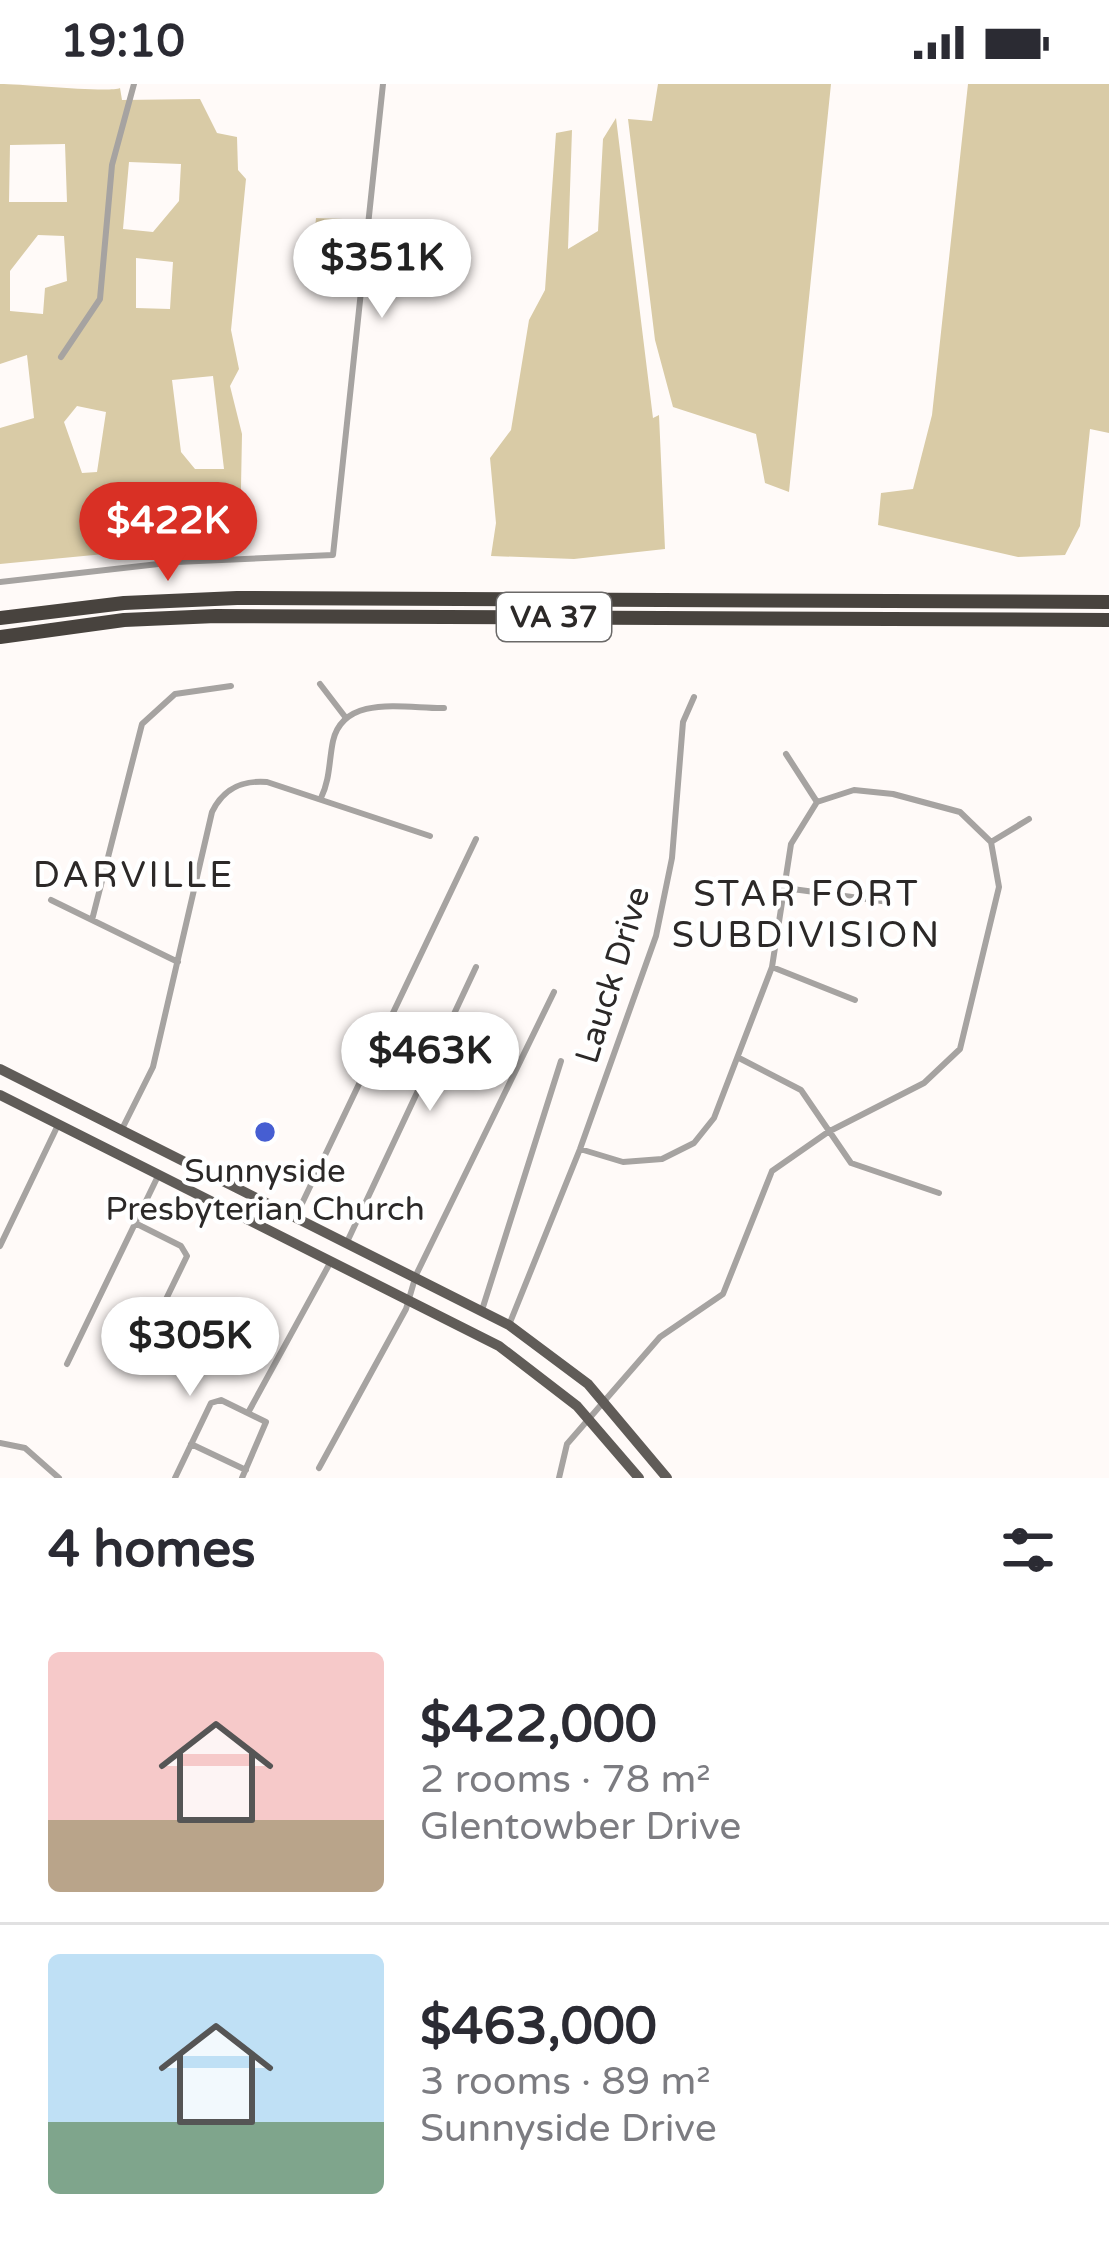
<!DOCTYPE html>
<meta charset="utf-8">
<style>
body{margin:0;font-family:"Varela Round",sans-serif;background:#f2f2f3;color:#2b2b33;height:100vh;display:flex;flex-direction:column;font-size:45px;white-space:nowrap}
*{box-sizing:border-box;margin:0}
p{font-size:39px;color:#7c7c81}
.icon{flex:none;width:66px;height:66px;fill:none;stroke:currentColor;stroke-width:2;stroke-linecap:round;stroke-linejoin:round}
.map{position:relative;height:1394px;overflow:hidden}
.drawer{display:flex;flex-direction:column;background:#fff;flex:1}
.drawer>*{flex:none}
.price{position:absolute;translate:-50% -102px;padding:0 27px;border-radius:42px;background:#fff;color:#222;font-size:39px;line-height:78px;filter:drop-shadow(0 3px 6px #0008)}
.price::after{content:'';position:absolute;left:50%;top:72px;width:36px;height:27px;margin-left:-18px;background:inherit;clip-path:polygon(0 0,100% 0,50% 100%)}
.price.selected{background:#d93025;color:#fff}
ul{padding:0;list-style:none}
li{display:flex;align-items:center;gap:36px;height:300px;padding:0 48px}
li+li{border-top:3px solid #e1e1e2}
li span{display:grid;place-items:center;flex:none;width:336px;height:240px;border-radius:12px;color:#555}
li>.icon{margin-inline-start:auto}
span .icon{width:144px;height:144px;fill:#fffc;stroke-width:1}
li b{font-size:51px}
h2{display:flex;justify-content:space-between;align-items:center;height:144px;padding:0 48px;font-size:51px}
.status{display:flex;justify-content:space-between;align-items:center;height:84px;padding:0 60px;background:#fff;direction:ltr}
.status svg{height:33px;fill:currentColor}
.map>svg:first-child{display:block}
.green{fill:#d9cba6;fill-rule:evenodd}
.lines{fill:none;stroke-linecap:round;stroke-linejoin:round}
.minor{stroke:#a6a3a1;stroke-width:6}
.primary{stroke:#605c58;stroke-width:10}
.motorway{stroke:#48433e;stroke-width:14}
.poi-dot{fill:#465ed2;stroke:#fff;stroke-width:4.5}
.labels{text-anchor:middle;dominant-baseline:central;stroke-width:9;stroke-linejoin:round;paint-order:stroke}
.shield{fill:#fff;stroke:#6b6968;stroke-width:3}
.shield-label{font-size:30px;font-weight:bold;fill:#2c2928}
.street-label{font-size:33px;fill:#2c2928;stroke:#fff}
.poi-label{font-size:33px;fill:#2c2928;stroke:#fff}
.neighbourhood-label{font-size:36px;letter-spacing:3px;fill:#2c2928;stroke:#fff}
</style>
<div class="status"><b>19:10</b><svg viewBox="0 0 49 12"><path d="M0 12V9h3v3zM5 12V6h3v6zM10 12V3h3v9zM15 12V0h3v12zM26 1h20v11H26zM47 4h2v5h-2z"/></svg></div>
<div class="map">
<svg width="1109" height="1394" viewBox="0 0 1109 1394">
<rect width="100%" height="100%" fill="#fffaf8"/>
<!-- green -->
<path class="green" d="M0 0C23 0 109 9 120 4L122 16 200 15 217 49 237 53 238 86 246 95 231 246 239 285 230 302 242 350 240 457 0 480V344L34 334 27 271 0 280ZM65 60 67 118H9L10 61ZM129 78 181 80 179 117 153 148 123 145ZM38 151 64 152 67 197 45 204 43 230 10 227V187ZM136 174 173 178 170 225 136 224ZM213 292 224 385H195L181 368 172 296ZM77 322 106 328 97 388 82 389 64 338Z
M658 0H831L789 408 765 399 756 350 673 323 655 256 628 35 652 37Z
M968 0H1109V349L1090 345 1080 442 1065 471 1018 473 878 441 881 409 913 405 932 331Z
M616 34 653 334 659 331 665 465 574 475 491 472 496 439 490 374 511 346 529 236 545 206 556 49 572 46 568 165 598 147 603 55Z
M316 134 343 135V146H333L332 169 313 166Z"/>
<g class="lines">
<!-- minor -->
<path class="minor" d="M61 273 100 215 112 81 134 0
M0 498 176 478 333 471 383 0
M320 600 346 634
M786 670 817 718
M321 714C330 696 329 676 333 657 344 609 408 625 444 624
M991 758 1029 735
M785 804 889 818
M51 816 178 878
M92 836 142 640 175 610 231 602
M772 883 855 916
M739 974 801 1006 851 1079 939 1109
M121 1047 153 983 212 728C223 705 241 696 267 698L430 752
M296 1132 476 755
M347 1158 476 883
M0 1162 58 1041
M482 1226 561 977
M509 1241 580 1065 656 852 672 774 683 638 694 613
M67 1280 159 1090
M134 1281 187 1172 181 1162 135 1139
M249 1327 330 1179
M0 1359 25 1364 59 1394
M191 1360 246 1386
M319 1384 406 1225 416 1191 554 908
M175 1394 211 1319 221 1316 266 1338 242 1394
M559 1394 567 1360 660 1253 723 1210 772 1087 828 1048 924 999 960 965 999 803 991 758 960 728 893 710 854 706 817 718 791 760 772 883 714 1034 694 1059 662 1075 623 1078 580 1065"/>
<!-- primary -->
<path class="primary" d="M0 985 509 1241 588 1300 667 1394
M0 1011 499 1262 577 1322 639 1394"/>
<!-- motorway -->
<path class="motorway" d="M0 534 124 519 237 514 1109 518
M0 553 124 536 216 532 1109 536"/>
</g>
<!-- markers -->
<circle class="poi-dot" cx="265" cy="1048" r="12"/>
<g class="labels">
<!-- shield labels -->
<rect class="shield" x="497" y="509" width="114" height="48" rx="9"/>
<g class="shield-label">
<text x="554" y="533">VA 37</text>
</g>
<!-- street labels -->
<g class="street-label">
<text transform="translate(613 891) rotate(-73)">Lauck Drive</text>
</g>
<!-- poi labels -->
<g class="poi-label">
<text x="265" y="1087">Sunnyside<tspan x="265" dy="38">Presbyterian Church</tspan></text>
</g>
<!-- neighbourhood labels -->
<g class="neighbourhood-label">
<text x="134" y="791">DARVILLE</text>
<text x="807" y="810">STAR FORT<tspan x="807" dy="41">SUBDIVISION</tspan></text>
</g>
</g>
</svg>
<b class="price" style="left:382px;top:237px">$351K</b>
<b class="price selected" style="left:168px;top:500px">$422K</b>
<b class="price" style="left:430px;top:1030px">$463K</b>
<b class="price" style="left:190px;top:1315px">$305K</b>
</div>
<section class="drawer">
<h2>4 homes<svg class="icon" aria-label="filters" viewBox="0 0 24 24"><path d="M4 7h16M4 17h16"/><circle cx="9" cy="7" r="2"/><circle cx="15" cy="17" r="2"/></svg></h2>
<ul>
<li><span style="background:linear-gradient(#f6c9c9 70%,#b9a48a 0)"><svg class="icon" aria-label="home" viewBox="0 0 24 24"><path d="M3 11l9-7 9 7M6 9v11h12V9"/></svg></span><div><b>$422,000</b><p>2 rooms · 78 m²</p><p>Glentowber Drive</p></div></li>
<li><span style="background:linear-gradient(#bfe0f5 70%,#7fa58c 0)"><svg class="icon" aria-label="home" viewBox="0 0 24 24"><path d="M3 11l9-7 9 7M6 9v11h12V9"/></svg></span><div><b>$463,000</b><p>3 rooms · 89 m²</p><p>Sunnyside Drive</p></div></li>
</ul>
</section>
